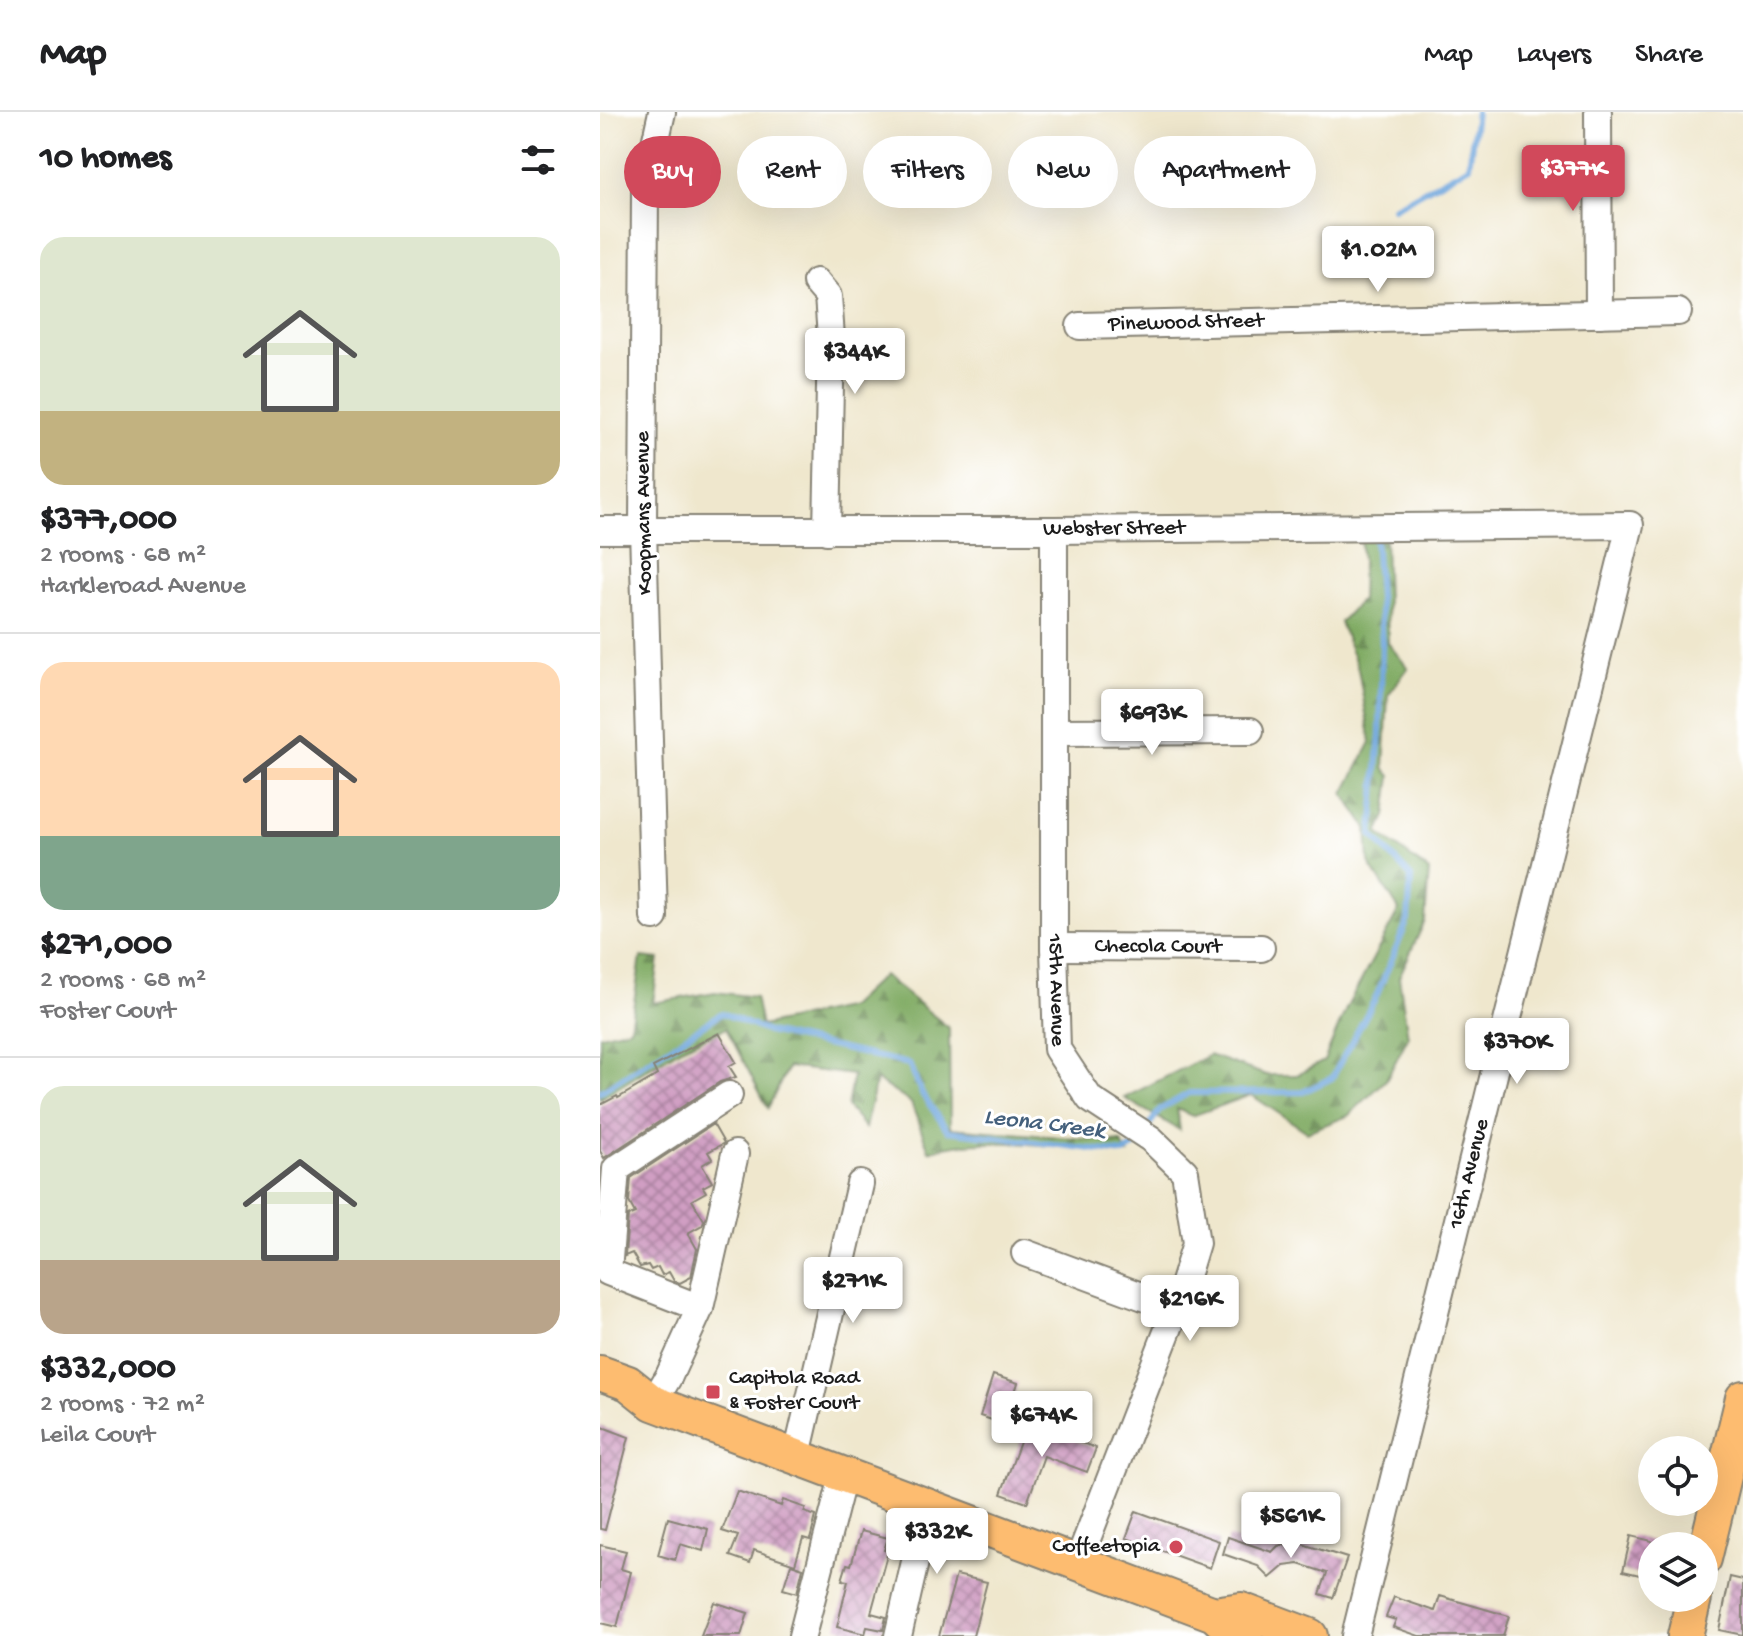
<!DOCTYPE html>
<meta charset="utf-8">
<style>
body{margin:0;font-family:"Gochi Hand",sans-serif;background:#f6f6f6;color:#202124;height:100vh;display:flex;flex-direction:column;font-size:30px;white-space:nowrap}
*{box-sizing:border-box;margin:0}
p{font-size:26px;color:#757577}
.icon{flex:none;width:44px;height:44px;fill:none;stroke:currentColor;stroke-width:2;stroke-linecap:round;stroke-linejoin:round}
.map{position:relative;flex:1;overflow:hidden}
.sheet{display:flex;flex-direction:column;background:#fff;width:600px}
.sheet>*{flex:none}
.top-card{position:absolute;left:24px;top:24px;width:760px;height:72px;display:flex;gap:16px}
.buttons{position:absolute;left:1038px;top:1324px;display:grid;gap:16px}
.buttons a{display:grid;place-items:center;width:80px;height:80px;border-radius:50%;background:#fff;box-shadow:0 8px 32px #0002;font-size:40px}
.price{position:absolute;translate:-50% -68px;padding:0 18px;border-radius:8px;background:#fff;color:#222;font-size:26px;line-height:52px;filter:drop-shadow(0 2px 4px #0008)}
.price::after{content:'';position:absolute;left:50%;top:48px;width:24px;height:18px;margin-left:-12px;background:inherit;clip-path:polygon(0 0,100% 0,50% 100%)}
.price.selected{background:#d1495b;color:#fff}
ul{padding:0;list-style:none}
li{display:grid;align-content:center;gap:16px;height:424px;padding:0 40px}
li+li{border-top:2px solid #e0e0e0}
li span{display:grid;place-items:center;height:248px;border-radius:24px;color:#555}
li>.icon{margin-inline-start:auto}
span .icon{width:144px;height:144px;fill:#fffc;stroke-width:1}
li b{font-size:34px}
h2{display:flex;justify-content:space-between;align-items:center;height:96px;padding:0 40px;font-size:34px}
.tag{padding:0 28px;border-radius:36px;background:#fff;box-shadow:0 8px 32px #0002;font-size:28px;line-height:72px}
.tag.selected{background:#d1495b;color:#fff}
header{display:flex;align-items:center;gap:48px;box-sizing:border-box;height:112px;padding:0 40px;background:#fff;border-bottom:2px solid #e0e0e0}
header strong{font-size:38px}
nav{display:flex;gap:44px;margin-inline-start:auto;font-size:28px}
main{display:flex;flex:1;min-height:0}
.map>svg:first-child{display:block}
.forest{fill:url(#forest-firs);stroke:#4e6440;stroke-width:2}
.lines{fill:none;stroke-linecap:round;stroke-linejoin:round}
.stream{stroke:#6da5dc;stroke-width:6}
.building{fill:url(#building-cross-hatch)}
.minor-casing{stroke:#868274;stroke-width:30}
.major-casing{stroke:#868274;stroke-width:38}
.minor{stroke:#fff;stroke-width:26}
.major{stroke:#fdbc6f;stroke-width:34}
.poi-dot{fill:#d1495b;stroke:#fff;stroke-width:3}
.labels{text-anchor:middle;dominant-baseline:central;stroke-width:6;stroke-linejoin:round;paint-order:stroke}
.street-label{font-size:22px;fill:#1c1c1c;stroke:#fff}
.poi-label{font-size:22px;fill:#1c1c1c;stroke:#fff;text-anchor:start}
.water-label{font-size:24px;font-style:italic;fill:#44607c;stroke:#fff}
</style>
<header>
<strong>Map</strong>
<nav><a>Map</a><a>Layers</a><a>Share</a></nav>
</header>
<main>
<section class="sheet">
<h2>10 homes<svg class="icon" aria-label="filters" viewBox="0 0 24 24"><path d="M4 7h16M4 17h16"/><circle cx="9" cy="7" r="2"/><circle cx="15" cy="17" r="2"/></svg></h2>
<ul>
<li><span style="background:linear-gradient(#dfe7d0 70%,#c2b280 0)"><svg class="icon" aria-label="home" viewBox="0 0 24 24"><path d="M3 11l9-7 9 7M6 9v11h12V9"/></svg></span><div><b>$377,000</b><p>2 rooms · 68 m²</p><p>Harkleroad Avenue</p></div></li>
<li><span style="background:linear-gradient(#ffd9b3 70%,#7fa58c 0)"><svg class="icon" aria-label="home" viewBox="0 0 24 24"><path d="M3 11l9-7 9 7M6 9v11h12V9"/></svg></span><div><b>$271,000</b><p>2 rooms · 68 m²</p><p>Foster Court</p></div></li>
<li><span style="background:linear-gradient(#dfe7d0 70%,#b9a48a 0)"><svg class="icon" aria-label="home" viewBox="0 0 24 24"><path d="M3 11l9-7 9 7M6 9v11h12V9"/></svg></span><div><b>$332,000</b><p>2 rooms · 72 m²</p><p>Leila Court</p></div></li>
</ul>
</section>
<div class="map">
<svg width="1143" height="1524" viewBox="0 0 1143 1524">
<defs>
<pattern id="forest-firs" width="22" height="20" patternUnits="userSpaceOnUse" patternTransform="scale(2)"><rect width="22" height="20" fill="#80ab63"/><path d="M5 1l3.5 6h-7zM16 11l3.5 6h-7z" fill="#688a51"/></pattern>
<pattern id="building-cross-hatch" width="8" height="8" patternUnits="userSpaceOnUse" patternTransform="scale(2)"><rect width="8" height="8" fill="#d09ec3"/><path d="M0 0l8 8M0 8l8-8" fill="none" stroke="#a8809e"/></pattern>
</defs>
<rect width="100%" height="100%" fill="#fff"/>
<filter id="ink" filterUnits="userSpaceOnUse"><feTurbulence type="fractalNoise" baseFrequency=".0125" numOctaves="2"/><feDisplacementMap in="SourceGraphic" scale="16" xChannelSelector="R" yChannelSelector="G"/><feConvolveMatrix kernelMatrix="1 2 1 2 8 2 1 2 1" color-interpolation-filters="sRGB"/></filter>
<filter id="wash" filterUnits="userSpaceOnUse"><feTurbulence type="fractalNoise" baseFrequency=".006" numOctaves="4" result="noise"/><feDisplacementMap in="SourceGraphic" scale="32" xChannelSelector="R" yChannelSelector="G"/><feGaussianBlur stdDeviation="1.8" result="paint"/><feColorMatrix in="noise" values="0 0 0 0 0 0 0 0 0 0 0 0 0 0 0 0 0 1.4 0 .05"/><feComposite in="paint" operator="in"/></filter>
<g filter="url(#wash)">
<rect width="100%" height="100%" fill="#efe7cd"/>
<!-- forest -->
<path class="forest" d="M785 423 788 531 808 556 788 583 784 656 791 664 786 704 778 721 829 759 825 809 799 865 808 925 786 968 748 1004 707 1020 651 983 592 1004 577 997 580 1018 524 986 609 943 666 963H697L724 949 746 897 799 798 769 751 767 716 744 682 771 630 758 557 740 510 761 488 762 449 760 424Z
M41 845 59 847 53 891 115 880 155 885 161 914 249 895 283 863 349 916 350 1016 521 1030 528 1042C471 1037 383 1021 329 1039L311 991 276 968 265 1016 247 995 253 963 188 955 168 996 126 916 81 936 0 987V923L30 916Z"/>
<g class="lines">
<!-- stream -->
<path class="stream" d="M793 96 869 54 876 0
M0 980 122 901 168 920 309 952 322 982 348 1019 524 1041 533 1035 540 1026
M546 1017 561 997 589 981 703 980 732 966 776 885 808 808 811 765 772 723 780 620 782 531 775 424"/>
</g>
<g id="blocks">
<!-- building -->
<path class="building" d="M119 921 136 950 129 954 136 965 120 970 4 1046 0 1039V993L17 984 18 986 57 963 53 955Z
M113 1012 124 1031 108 1040 112 1047 102 1053 112 1070 103 1075 106 1080 92 1088 104 1108 102 1113 88 1121 97 1137 91 1165 80 1171 74 1169 69 1160 62 1163 58 1155 51 1158 48 1153 40 1155 32 1141 25 1144 28 1104 35 1101 29 1090 31 1066Z
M393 1263 418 1271 404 1312 380 1304Z
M427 1311 496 1336 487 1360 444 1344 427 1391 401 1382Z
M0 1314 29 1325 5 1418 0 1417Z
M137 1379 181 1394 183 1388 206 1396 204 1400 216 1404 210 1428 203 1426 195 1452 154 1438 150 1451 130 1444 138 1424 122 1419Z
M536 1399 619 1429 610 1456 526 1426Z
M68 1406 108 1417 103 1439 80 1432 75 1448 58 1443Z
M261 1419 288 1426 284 1438 288 1439 271 1501 286 1505 283 1518 267 1515 265 1522 237 1515 248 1469 242 1468 247 1452 251 1453Z
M1031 1424 1052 1429V1466L1023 1459Z
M628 1425 672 1440 678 1434 696 1430 747 1446 733 1486 720 1482 727 1461 699 1452 684 1454 670 1466 658 1454 623 1442Z
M0 1433 26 1439 21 1457 31 1460 17 1515 0 1511Z
M191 1452 203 1456 197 1481 183 1477Z
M356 1463 387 1470 373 1524H339Z
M1130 1465 1143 1468V1523L1119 1518Z
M840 1484 909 1504 903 1524H819L793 1515 796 1508 786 1505 794 1485 835 1499Z
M114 1490 148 1501 141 1524H101Z"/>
</g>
</g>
<g filter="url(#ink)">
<use href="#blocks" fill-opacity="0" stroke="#868274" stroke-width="2"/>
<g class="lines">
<!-- minor casing -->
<g class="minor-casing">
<g id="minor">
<path d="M998 0 999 202"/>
<path d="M216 170 228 184 231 225 227 419"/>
<path id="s1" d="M480 214 1078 200"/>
<path id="s2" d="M0 418H454L1030 413 755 1524"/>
<path id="s3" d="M454 418V835L457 937 490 987 551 1027 585 1060 596 1131 576 1197 478 1450"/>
<path d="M454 620 650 619"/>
<path d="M54 805 43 417 45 77 62 0"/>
<path id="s4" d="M454 835 661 836"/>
<path d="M425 1141 576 1197"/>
<path d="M100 1196 8 1160 16 1057 129 983"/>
<path d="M53 1291 69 1264 100 1196 135 1042"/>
<path d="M197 1343 260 1072"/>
<path d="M202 1524 244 1361"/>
<path d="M298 1524 328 1393"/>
</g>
</g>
<!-- major casing -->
<g class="major-casing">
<path id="major" d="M0 1261 28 1271 53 1291 614 1502 632 1519 645 1524
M1104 1447 1143 1286
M614 1502 641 1498 710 1524
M1085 1524 1094 1486"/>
</g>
<!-- minor -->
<use href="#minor" class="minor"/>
<!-- major -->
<use href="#major" class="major"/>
</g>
</g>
<!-- markers -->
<g class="poi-dot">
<rect x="105" y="1272" width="16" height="16" rx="4"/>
<circle cx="576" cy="1435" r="8"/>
</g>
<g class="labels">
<!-- street labels -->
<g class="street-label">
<text stroke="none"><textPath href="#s1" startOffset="106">Pinewood Street</textPath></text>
<text transform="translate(45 401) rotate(-91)">Koopmans Avenue</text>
<text stroke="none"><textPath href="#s2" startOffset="514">Webster Street</textPath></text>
<text stroke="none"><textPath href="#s4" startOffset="104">Checola Court</textPath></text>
<text stroke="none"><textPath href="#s3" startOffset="460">15th Avenue</textPath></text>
<text transform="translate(870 1062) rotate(-76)">16th Avenue</text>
</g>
<!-- poi labels -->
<g class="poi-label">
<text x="129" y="1267">Capitola Road<tspan x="129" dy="25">&amp; Foster Court</tspan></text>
<text x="560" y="1435" text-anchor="end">Coffeetopia</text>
</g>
<!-- water labels -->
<g class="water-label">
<text transform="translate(444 1013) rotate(7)">Leona Creek</text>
</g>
</g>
</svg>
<div class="buttons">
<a><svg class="icon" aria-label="locate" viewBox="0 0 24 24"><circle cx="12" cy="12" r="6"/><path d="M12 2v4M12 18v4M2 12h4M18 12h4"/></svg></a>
<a><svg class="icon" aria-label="layers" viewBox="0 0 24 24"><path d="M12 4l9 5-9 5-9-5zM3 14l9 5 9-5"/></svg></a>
</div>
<b class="price selected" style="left:973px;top:101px">$377K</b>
<b class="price" style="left:778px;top:182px">$1.02M</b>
<b class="price" style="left:255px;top:284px">$344K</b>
<b class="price" style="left:552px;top:645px">$693K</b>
<b class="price" style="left:917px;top:974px">$370K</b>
<b class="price" style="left:253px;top:1213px">$271K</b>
<b class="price" style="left:590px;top:1231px">$216K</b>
<b class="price" style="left:442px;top:1347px">$674K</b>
<b class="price" style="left:691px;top:1448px">$561K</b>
<b class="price" style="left:337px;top:1464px">$332K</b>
<div class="top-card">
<a class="tag selected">Buy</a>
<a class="tag">Rent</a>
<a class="tag">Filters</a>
<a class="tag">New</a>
<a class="tag">Apartment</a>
</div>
</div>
</main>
